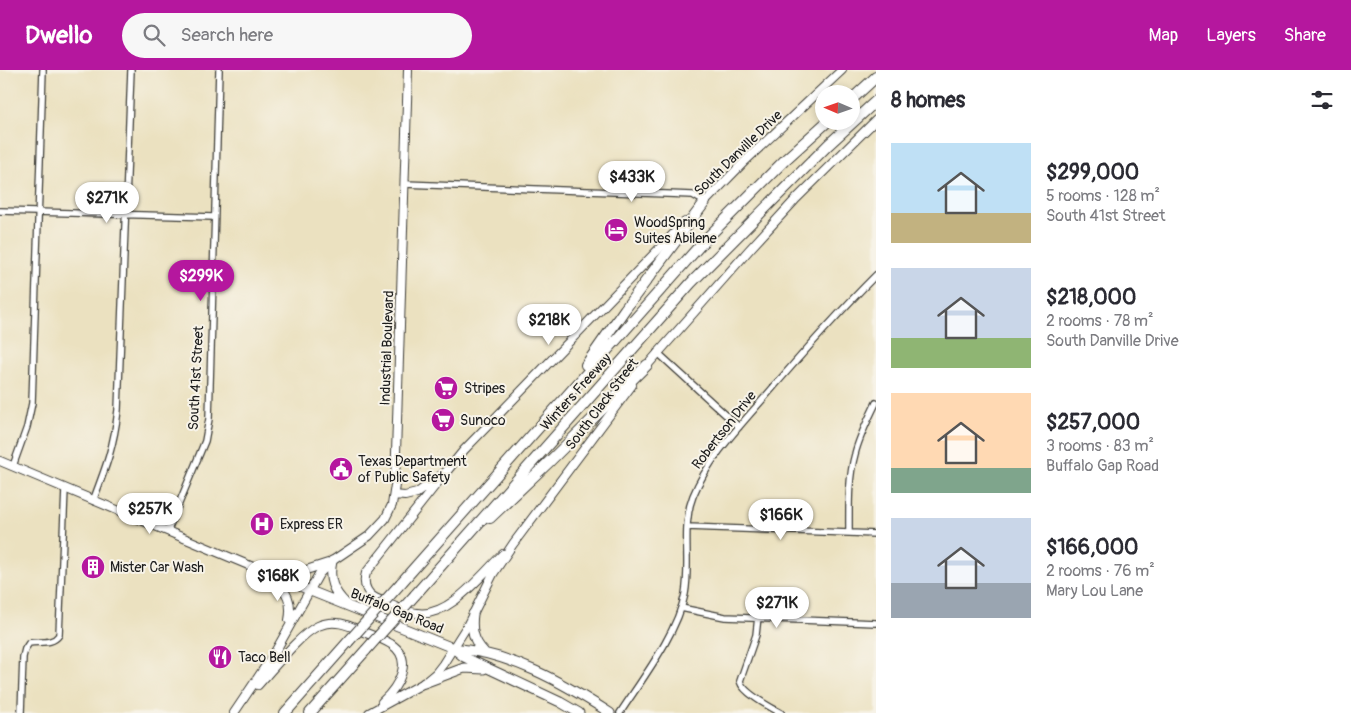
<!DOCTYPE html>
<meta charset="utf-8">
<style>
body{margin:0;font-family:Pangolin,sans-serif;background:#f7f7f7;color:#2b2b33;height:100vh;display:flex;flex-direction:column;font-size:19px;white-space:nowrap}
*{box-sizing:border-box;margin:0}
p{font-size:16px;color:#7c7c81}
.icon{flex:none;width:28px;height:28px;fill:none;stroke:currentColor;stroke-width:2;stroke-linecap:round;stroke-linejoin:round}
.map{position:relative;flex:1;overflow:hidden}
.side{display:flex;flex-direction:column;background:#fff;width:475px}
.side>*{flex:none}
.needle{width:32px;rotate:272deg}
.buttons{position:absolute;left:815px;top:15px;display:grid;gap:10px}
.buttons a{display:grid;place-items:center;width:45px;height:45px;border-radius:50%;background:#fff;box-shadow:0 2px 8px #0003;font-size:25px}
.price{position:absolute;translate:-50% -42px;padding:0 11px;border-radius:18px;background:#fff;color:#222;font-size:16px;line-height:32px;filter:drop-shadow(0 1px 2px #0008)}
.price::after{content:'';position:absolute;left:50%;top:30px;width:15px;height:11px;margin-left:-8px;background:inherit;clip-path:polygon(0 0,100% 0,50% 100%)}
.price.active{background:#b5179e;color:#fff}
ul{padding:0;list-style:none}
li{display:flex;align-items:center;gap:15px;height:125px;padding:0 15px}
li span{display:grid;place-items:center;flex:none;width:140px;height:100px;border-radius:0px;color:#555}
li>.icon{margin-inline-start:auto}
span .icon{width:60px;height:60px;fill:#fffc;stroke-width:1}
li b{font-size:21px}
h2{display:flex;justify-content:space-between;align-items:center;height:60px;padding:0 15px;font-size:21px}
header{display:flex;align-items:center;gap:30px;box-sizing:border-box;height:70px;padding:0 25px;background:#b5179e;color:#fff}
header strong{font-size:24px}
nav{display:flex;gap:28px;margin-inline-start:auto;font-size:18px}
.search{width:350px;height:45px;background:#f7f7f7;display:flex;align-items:center;gap:12px;box-sizing:border-box;padding:0 18px;border-radius:28px;color:#7c7c81;font-size:19px}
main{display:flex;flex:1;min-height:0}
.map>svg:first-child{display:block}
.lines{fill:none;stroke-linecap:round;stroke-linejoin:round}
.street-casing{stroke:#3b3a35;stroke-width:8}
.secondary-casing{stroke:#3b3a35;stroke-width:10}
.primary-casing{stroke:#3b3a35;stroke-width:11}
.highway-casing{stroke:#3b3a35;stroke-width:12}
.street{stroke:#fff;stroke-width:5.5}
.secondary{stroke:#fff;stroke-width:8}
.primary{stroke:#fff;stroke-width:9}
.highway{stroke:#fff;stroke-width:10}
.highway-bridge-casing{stroke:#3b3a35;stroke-width:12;stroke-linecap:butt}
.highway-bridge{stroke:#fff;stroke-width:10}
.labels{text-anchor:middle;dominant-baseline:central;stroke-width:4;stroke-linejoin:round;paint-order:stroke}
.street-label{font-size:14px;fill:#1c1c1c;stroke:#f7f3e8}
.poi-label{font-size:14px;fill:#1c1c1c;stroke:#f7f3e8;text-anchor:start}
</style>
<header>
<strong>Dwello</strong>
<div class="search"><svg class="icon" aria-label="search" viewBox="0 0 24 24"><circle cx="10" cy="10" r="6"/><path d="M15 15l6 6"/></svg>Search here</div>
<nav><a>Map</a><a>Layers</a><a>Share</a></nav>
</header>
<main>
<div class="map">
<svg width="876" height="643" viewBox="0 0 876 643">
<rect width="100%" height="100%" fill="#f7f3e8"/>
<filter id="ink" filterUnits="userSpaceOnUse"><feTurbulence type="fractalNoise" baseFrequency=".02" numOctaves="2"/><feDisplacementMap in="SourceGraphic" scale="10" xChannelSelector="R" yChannelSelector="G"/><feConvolveMatrix kernelMatrix="1 2 1 2 8 2 1 2 1" color-interpolation-filters="sRGB"/></filter>
<filter id="wash" filterUnits="userSpaceOnUse"><feTurbulence type="fractalNoise" baseFrequency=".0096" numOctaves="4" result="noise"/><feDisplacementMap in="SourceGraphic" scale="20" xChannelSelector="R" yChannelSelector="G"/><feGaussianBlur stdDeviation="1.12" result="paint"/><feColorMatrix in="noise" values="0 0 0 0 0 0 0 0 0 0 0 0 0 0 0 0 0 1.4 0 .05"/><feComposite in="paint" operator="in"/></filter>
<g filter="url(#wash)">
<rect width="100%" height="100%" fill="#ebe1c0"/>
</g>
<g filter="url(#ink)">
<g class="lines">
<!-- street casing -->
<g class="street-casing">
<path id="street" d="M404 114 693 125 705 132
M0 141 214 147
M657 282 739 357
M13 396 27 357 32 333 43 0
M93 431C106 397 114 376 118 340L131 0
M687 457 876 464
M168 460 205 371 209 349 219 0
M849 463C849 437 848 409 855 384 859 367 868 350 876 333
M681 538 725 547 876 553
M758 547 756 565 740 611C743 623 770 637 781 643
M21 643 23 587 25 579 29 573C40 571 52 575 59 565L65 419
M620 643C642 609 677 564 685 524 691 492 681 456 693 426 708 389 738 358 764 328 800 286 837 244 876 205"/>
</g>
<!-- secondary casing -->
<g class="secondary-casing">
<path id="secondary" d="M702 135 745 91 842 0
M644 299 749 180 795 130 876 50
M0 391 308 520
M438 412 366 503C362 516 368 526 380 530 391 535 405 542 417 543 449 548 481 505 503 484
M394 425 405 426 417 423 447 401 464 380 503 340 685 152
M273 504 300 502 328 493
M274 507C286 522 293 530 289 550
M258 615C273 599 300 564 318 556 335 548 350 556 366 563 374 566 383 569 391 574 415 590 398 617 382 632
M234 643 275 582 319 504 332 491 369 466 385 449 392 435 395 415 408 0
M369 643 424 613 436 603 443 594 467 556 493 504 513 474 632 315"/>
</g>
<!-- primary casing -->
<g class="primary-casing">
<path id="primary" d="M332 491C328 510 333 521 346 534
M308 520 453 578 464 587 560 632 579 643
M473 544C471 559 473 571 484 582
M453 578C511 583 562 612 610 643
M424 613 464 598 484 599"/>
</g>
<!-- highway casing -->
<g class="highway-casing">
<path id="highway" d="M851 30 876 7
M586 295 625 239 705 132
M490 448 549 392 647 295
M401 513 703 172 786 89 828 51
M415 525 691 213 828 75 876 31
M285 643 348 572
M310 643 366 580"/>
</g>
<!-- street -->
<use href="#street" class="street"/>
<!-- secondary -->
<use href="#secondary" class="secondary"/>
<!-- primary -->
<use href="#primary" class="primary"/>
<!-- highway -->
<use href="#highway" class="highway"/>
<!-- highway-bridge casing -->
<g class="highway-bridge-casing">
<path id="highway-bridge" d="M348 572 401 513
M366 580 415 525"/>
</g>
<!-- highway-bridge -->
<use href="#highway-bridge" class="highway-bridge"/>
</g>
</g>
<!-- icons -->
<defs>
<g id="hotel-disc" transform="scale(1.25)"><circle r="9.5" fill="#b5179e" stroke="#f7f3e8"/><path d="M-6-4.5h1.5V1H6V5H4.5V3h-9V5H-6ZM-4 0a1.8 1.8 0 1 1 3.6 0ZM.5 0V-2.5h3Q6-2.5 6 0Z" fill="#fff"/></g>
<g id="supermarket-disc" transform="scale(1.25)"><circle r="9.5" fill="#b5179e" stroke="#f7f3e8"/><path d="M-6-5.5h2.5l.6 2H6L4.5 2H-2.5L-4.4-4H-6ZM-1.5 3.2a1.3 1.3 0 1 0 .1 0ZM3 3.2a1.3 1.3 0 1 0 .1 0Z" fill="#fff"/></g>
<g id="civic-disc" transform="scale(1.25)"><circle r="9.5" fill="#b5179e" stroke="#f7f3e8"/><path d="M-.6-6.5H3V-4.5H.6V-3L4-1V1h2V6H-6V1h2V-1L-.6-3ZM-1.2 2.5V6h2.4V2.5Z" fill="#fff"/></g>
<g id="hospital-disc" transform="scale(1.25)"><circle r="9.5" fill="#b5179e" stroke="#f7f3e8"/><path d="M-5-5h3v3.5h4V-5h3V5h-3V1.5h-4V5h-3Z" fill="#fff"/></g>
<g id="building-disc" transform="scale(1.25)"><circle r="9.5" fill="#b5179e" stroke="#f7f3e8"/><path d="M-4-6H4V6H1V3H-1V6H-4ZM-2.5-4.3h1.7v1.8h-1.7ZM.8-4.3h1.7v1.8H.8ZM-2.5-1h1.7V.8h-1.7ZM.8-1h1.7V.8H.8Z" fill="#fff"/></g>
<g id="restaurant-disc" transform="scale(1.25)"><circle r="9.5" fill="#b5179e" stroke="#f7f3e8"/><path d="M-5-6h1v4h1v-4h1v4h1v-4h1v5L-1.5 .5V6h-2V.5L-5-1ZM5-6V6H3V1.5H1.5Q1.5-4 5-6Z" fill="#fff"/></g>
</defs>
<g fill-rule="evenodd">
<use href="#hotel-disc" x="616" y="160"/>
<use href="#supermarket-disc" x="446" y="318"/>
<use href="#supermarket-disc" x="443" y="350"/>
<use href="#civic-disc" x="341" y="399"/>
<use href="#hospital-disc" x="262" y="454"/>
<use href="#building-disc" x="93" y="497"/>
<use href="#restaurant-disc" x="220" y="587"/>
</g>
<g class="labels">
<!-- street labels -->
<g class="street-label">
<text transform="translate(738 83) rotate(-44)">South Danville Drive</text>
<text transform="translate(387 278) rotate(-88)">Industrial Boulevard</text>
<text transform="translate(196 308) rotate(-87)">South 41st Street</text>
<text transform="translate(576 322) rotate(-48)">Winters Freeway</text>
<text transform="translate(602 334) rotate(-53)">South Clack Street</text>
<text transform="translate(724 360) rotate(-52)">Robertson Drive</text>
<text transform="translate(397 541) rotate(22)">Buffalo Gap Road</text>
</g>
<!-- poi labels -->
<g class="poi-label">
<text x="634" y="152">WoodSpring<tspan x="634" dy="16">Suites Abilene</tspan></text>
<text x="464" y="318">Stripes</text>
<text x="460" y="350">Sunoco</text>
<text x="358" y="391">Texas Department<tspan x="358" dy="16">of Public Safety</tspan></text>
<text x="280" y="454">Express ER</text>
<text x="110" y="497">Mister Car Wash</text>
<text x="238" y="587">Taco Bell</text>
</g>
</g>
</svg>
<div class="buttons">
<a><svg class="needle" viewBox="-14 -14 28 28"><path d="M0-13l5 13h-10z" fill="#e53935"/><path d="M0 13l5-13h-10z" fill="#7c7c81"/></svg></a>
</div>
<b class="price" style="left:632px;top:133px">$433K</b>
<b class="price" style="left:107px;top:154px">$271K</b>
<b class="price active" style="left:201px;top:232px">$299K</b>
<b class="price" style="left:549px;top:276px">$218K</b>
<b class="price" style="left:150px;top:465px">$257K</b>
<b class="price" style="left:781px;top:471px">$166K</b>
<b class="price" style="left:278px;top:532px">$168K</b>
<b class="price" style="left:777px;top:559px">$271K</b>
</div>
<section class="side">
<h2>8 homes<svg class="icon" aria-label="filters" viewBox="0 0 24 24"><path d="M4 7h16M4 17h16"/><circle cx="9" cy="7" r="2"/><circle cx="15" cy="17" r="2"/></svg></h2>
<ul>
<li><span style="background:linear-gradient(#bfe0f5 70%,#c2b280 0)"><svg class="icon" aria-label="home" viewBox="0 0 24 24"><path d="M3 11l9-7 9 7M6 9v11h12V9"/></svg></span><div><b>$299,000</b><p>5 rooms · 128 m²</p><p>South 41st Street</p></div></li>
<li><span style="background:linear-gradient(#c9d6e8 70%,#8fb573 0)"><svg class="icon" aria-label="home" viewBox="0 0 24 24"><path d="M3 11l9-7 9 7M6 9v11h12V9"/></svg></span><div><b>$218,000</b><p>2 rooms · 78 m²</p><p>South Danville Drive</p></div></li>
<li><span style="background:linear-gradient(#ffd9b3 75%,#7fa58c 0)"><svg class="icon" aria-label="home" viewBox="0 0 24 24"><path d="M3 11l9-7 9 7M6 9v11h12V9"/></svg></span><div><b>$257,000</b><p>3 rooms · 83 m²</p><p>Buffalo Gap Road</p></div></li>
<li><span style="background:linear-gradient(#c9d6e8 65%,#9aa5b1 0)"><svg class="icon" aria-label="home" viewBox="0 0 24 24"><path d="M3 11l9-7 9 7M6 9v11h12V9"/></svg></span><div><b>$166,000</b><p>2 rooms · 76 m²</p><p>Mary Lou Lane</p></div></li>
</ul>
</section>
</main>
